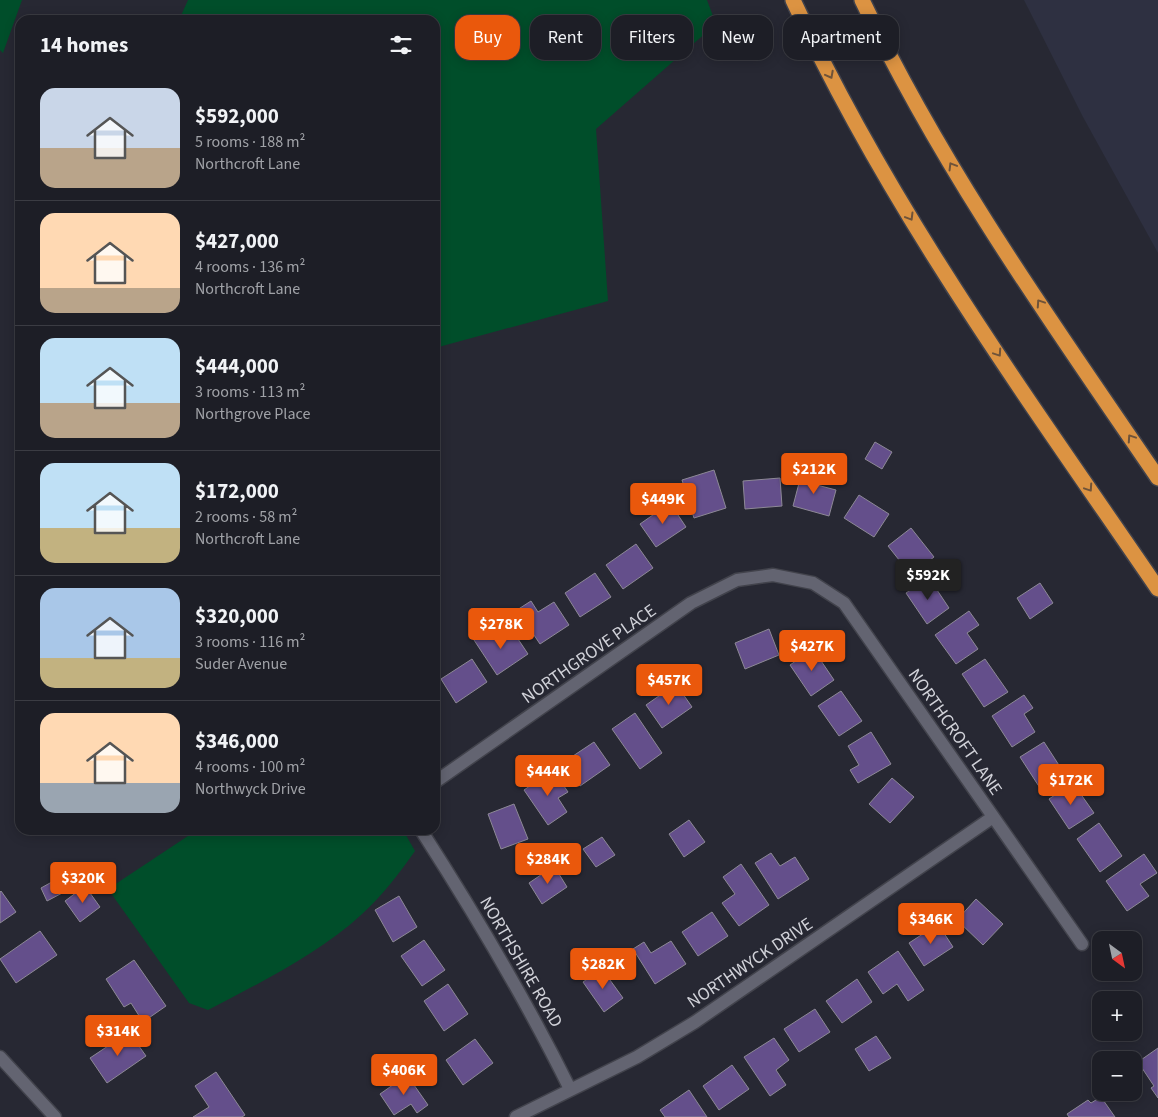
<!DOCTYPE html>
<meta charset="utf-8">
<style>
body{margin:0;font-family:"Source Sans 3",sans-serif;background:#25272e;color:#f1f3f6;height:100vh;display:flex;flex-direction:column;font-size:19px;white-space:nowrap}
*{box-sizing:border-box;margin:0}
p{font-size:16px;color:#a0a2a7}
.icon{flex:none;width:28px;height:28px;fill:none;stroke:currentColor;stroke-width:2;stroke-linecap:round;stroke-linejoin:round}
.map{position:relative;flex:1;overflow:hidden}
.details{position:absolute;left:15px;top:15px;width:425px;height:820px;display:flex;flex-direction:column;background:#1d1e26;border-radius:15px;box-shadow:0 2px 12px #0003,0 0 0 1px #3b3c43}
.details>*{flex:none}
.guide{position:absolute;left:455px;top:15px;width:475px;height:45px;display:flex;gap:10px}
.needle{width:32px;rotate:147deg}
.buttons{position:absolute;left:1092px;top:931px;display:grid;gap:10px}
.buttons a{display:grid;place-items:center;width:50px;height:50px;border-radius:10px;background:#1d1e26;box-shadow:0 2px 12px #0003,0 0 0 1px #3b3c43;font-size:25px}
.price{position:absolute;translate:-50% -42px;padding:0 11px;border-radius:5px;background:#ea580c;color:#fff;font-size:16px;line-height:32px;filter:drop-shadow(0 1px 2px #0008)}
.price::after{content:'';position:absolute;left:50%;top:30px;width:15px;height:11px;margin-left:-8px;background:inherit;clip-path:polygon(0 0,100% 0,50% 100%)}
.price.active{background:#222;color:#fff}
ul{padding:0;list-style:none}
li{display:flex;align-items:center;gap:15px;height:125px;padding:0 25px}
li+li{border-top:1px solid #3b3c43}
li span{display:grid;place-items:center;flex:none;width:140px;height:100px;border-radius:15px;color:#555}
li>.icon{margin-inline-start:auto}
span .icon{width:60px;height:60px;fill:#fffc;stroke-width:1}
li b{font-size:21px}
h2{display:flex;justify-content:space-between;align-items:center;height:60px;padding:0 25px;font-size:21px}
.chip{padding:0 18px;border-radius:15px;background:#1d1e26;box-shadow:0 2px 12px #0003,0 0 0 1px #3b3c43;font-size:18px;line-height:45px}
.chip.active{background:#ea580c;color:#fff}
.map>svg:first-child{display:block}
.built{fill:#2e3041}
.green{fill:#004e2a}
.building{fill:#644f8b;stroke:#8d8996}
.lines{fill:none;stroke-linecap:round;stroke-linejoin:round}
.minor-casing{stroke:#42434c;stroke-width:15}
.tertiary-casing{stroke:#42434c;stroke-width:15}
.motorway-casing{stroke:#42434c;stroke-width:18}
.minor{stroke:#636471;stroke-width:12}
.tertiary{stroke:#636471;stroke-width:12}
.motorway{stroke:#dc9342;stroke-width:15}
.oneway{stroke:#6f5339}
.labels{text-anchor:middle;dominant-baseline:central;stroke-width:4;stroke-linejoin:round;paint-order:stroke}
.street-label{font-size:18px;fill:#d1d2d9;stroke:#272833}
</style>
<div class="map">
<svg width="1158" height="1117" viewBox="0 0 1158 1117">
<rect width="100%" height="100%" fill="#272833"/>
<!-- built -->
<path class="built" d="M1024 0H1158V253L1083 117Z"/>
<!-- green -->
<path class="green" d="M0 0H22L3 53 0 50Z
M188 0H707L716 24 596 129 608 301 435 348V20H179Z
M197 830H403L415 851C399 874 382 896 361 915 320 953 258 984 208 1010L189 1003 108 889Z"/>
<!-- building -->
<path class="building" d="M875 442 892 452 882 469 865 459Z
M803 468 816 472 813 484 836 490 829 516 793 506Z
M714 470 726 508 694 518 682 480Z
M780 478 782 506 745 509 743 481Z
M859 495 889 514 874 537 844 518Z
M670 503 686 527 656 547 640 524Z
M911 528 934 557 911 575 888 546Z
M636 544 653 568 623 589 606 565Z
M595 573 611 597 580 617 565 593Z
M929 578 949 608 927 624 906 593Z
M1040 583 1053 603 1030 619 1017 598Z
M531 601 538 612 554 602 569 625 540 644 517 610Z
M969 611 979 625 967 633 978 649 956 664 935 635Z
M490 629 498 640 512 630 528 654 497 675 474 640Z
M769 629 779 655 745 669 735 643Z
M813 649 834 680 811 696 790 665Z
M472 659 487 682 456 703 441 679Z
M985 659 1008 692 984 707 962 674Z
M676 684 692 707 662 728 646 705Z
M841 691 862 721 839 736 818 706Z
M1024 695 1033 708 1024 714 1035 732 1012 747 992 716Z
M635 713 662 753 640 769 612 729Z
M871 732 891 764 858 783 850 770 859 765 848 746Z
M594 742 610 765 580 786 564 762Z
M1044 742 1064 773 1040 788 1020 757Z
M553 770 568 792 558 798 567 812 548 825 524 790Z
M892 778 914 797 890 823 869 804Z
M1073 783 1094 813 1069 829 1049 799Z
M514 804 528 839 501 849 488 814Z
M689 820 705 842 684 857 669 834Z
M1099 823 1122 856 1100 872 1077 839Z
M602 837 615 855 596 867 583 849Z
M771 853 780 866 795 857 809 879 778 899 755 863Z
M1144 854 1157 873 1140 884 1149 896 1127 911 1106 881Z
M741 864 769 905 739 926 722 903 735 894 723 877Z
M554 866 567 887 542 904 529 883Z
M59 878 66 891 47 901 41 888Z
M85 886 100 907 80 922 65 901Z
M1 891 16 912 0 923V892Z
M399 896 417 927 393 942 375 910Z
M976 899 1003 924 983 945 957 920Z
M712 912 728 936 698 956 682 932Z
M938 924 953 947 924 966 909 943Z
M40 931 57 955 16 983 0 959Z
M424 940 445 970 422 986 401 956Z
M671 941 686 964 655 984 633 949 644 942 651 953Z
M898 951 924 990 908 1001 897 984 883 994 868 972Z
M134 960 166 1006 143 1022 131 1003 124 1007 106 979Z
M602 969 623 998 604 1012 583 982Z
M857 979 872 1002 842 1023 826 1001Z
M448 984 468 1014 444 1031 424 1001Z
M815 1009 830 1032 799 1052 784 1029Z
M129 1032 146 1056 107 1083 90 1058Z
M876 1036 891 1058 869 1071 855 1049Z
M774 1038 789 1060 776 1070 786 1085 770 1096 744 1057Z
M475 1039 493 1063 463 1085 446 1060Z
M1158 1048V1098L1151 1088 1154 1086 1138 1062Z
M732 1065 749 1089 719 1110 703 1086Z
M216 1072 245 1115 242 1117H193L209 1107 195 1086Z
M407 1075 428 1105 417 1113 411 1104 394 1115 380 1094Z
M689 1090 707 1117H665L660 1110Z
M1101 1097 1115 1117H1069L1067 1114 1088 1100 1091 1103Z"/>
<g class="lines">
<!-- minor casing -->
<g class="minor-casing">
<path id="minor" d="M435 782 691 603 737 580 773 575 813 583 844 603 1082 944
M421 830C475 914 526 1000 570 1089
M516 1117 637 1057 695 1022 993 817"/>
</g>
<!-- tertiary casing -->
<g class="tertiary-casing">
<path id="tertiary" d="M0 1057 55 1117"/>
</g>
<!-- motorway casing -->
<g class="motorway-casing">
<path id="motorway" d="M793 0C890 210 1028 399 1158 589
M862 0C943 170 1052 323 1158 478"/>
</g>
<!-- minor -->
<use href="#minor" class="minor"/>
<!-- tertiary -->
<use href="#tertiary" class="tertiary"/>
<!-- motorway -->
<use href="#motorway" class="motorway"/>
</g>
<!-- one-way arrows -->
<defs><path id="oneway-chevron" d="M-2-3.5L2.5 0L-2 3.5" fill="none" stroke-width="1.6" stroke-linecap="round" stroke-linejoin="round" transform="scale(1.25)"/></defs>
<g class="oneway">
<use href="#oneway-chevron" transform="translate(830 75) rotate(62)"/>
<use href="#oneway-chevron" transform="translate(952 166) rotate(-121)"/>
<use href="#oneway-chevron" transform="translate(910 217) rotate(59)"/>
<use href="#oneway-chevron" transform="translate(1040 303) rotate(-124)"/>
<use href="#oneway-chevron" transform="translate(998 353) rotate(56)"/>
<use href="#oneway-chevron" transform="translate(1131 438) rotate(-124)"/>
<use href="#oneway-chevron" transform="translate(1089 488) rotate(56)"/>
</g>
<g class="labels">
<!-- street labels -->
<g class="street-label">
<text transform="translate(589 654) rotate(-35)">NORTHGROVE PLACE</text>
<text transform="translate(955 732) rotate(55)">NORTHCROFT LANE</text>
<text transform="translate(521 962) rotate(60)">NORTHSHIRE ROAD</text>
<text transform="translate(750 963) rotate(-34)">NORTHWYCK DRIVE</text>
</g>
</g>
</svg>
<div class="buttons">
<a><svg class="needle" viewBox="-14 -14 28 28"><path d="M0-13l5 13h-10z" fill="#e53935"/><path d="M0 13l5-13h-10z" fill="#a0a2a7"/></svg></a>
<a>+</a>
<a>−</a>
</div>
<b class="price" style="left:814px;top:495px">$212K</b>
<b class="price" style="left:663px;top:525px">$449K</b>
<b class="price active" style="left:928px;top:601px">$592K</b>
<b class="price" style="left:501px;top:650px">$278K</b>
<b class="price" style="left:812px;top:672px">$427K</b>
<b class="price" style="left:669px;top:706px">$457K</b>
<b class="price" style="left:548px;top:797px">$444K</b>
<b class="price" style="left:1071px;top:806px">$172K</b>
<b class="price" style="left:548px;top:885px">$284K</b>
<b class="price" style="left:83px;top:904px">$320K</b>
<b class="price" style="left:931px;top:945px">$346K</b>
<b class="price" style="left:603px;top:990px">$282K</b>
<b class="price" style="left:118px;top:1057px">$314K</b>
<b class="price" style="left:404px;top:1096px">$406K</b>
<div class="guide">
<a class="chip active">Buy</a>
<a class="chip">Rent</a>
<a class="chip">Filters</a>
<a class="chip">New</a>
<a class="chip">Apartment</a>
</div>
<section class="details">
<h2>14 homes<svg class="icon" aria-label="filters" viewBox="0 0 24 24"><path d="M4 7h16M4 17h16"/><circle cx="9" cy="7" r="2"/><circle cx="15" cy="17" r="2"/></svg></h2>
<ul>
<li><span style="background:linear-gradient(#c9d6e8 60%,#b9a48a 0)"><svg class="icon" aria-label="home" viewBox="0 0 24 24"><path d="M3 11l9-7 9 7M6 9v11h12V9"/></svg></span><div><b>$592,000</b><p>5 rooms · 188 m²</p><p>Northcroft Lane</p></div></li>
<li><span style="background:linear-gradient(#ffd9b3 75%,#b9a48a 0)"><svg class="icon" aria-label="home" viewBox="0 0 24 24"><path d="M3 11l9-7 9 7M6 9v11h12V9"/></svg></span><div><b>$427,000</b><p>4 rooms · 136 m²</p><p>Northcroft Lane</p></div></li>
<li><span style="background:linear-gradient(#bfe0f5 65%,#b9a48a 0)"><svg class="icon" aria-label="home" viewBox="0 0 24 24"><path d="M3 11l9-7 9 7M6 9v11h12V9"/></svg></span><div><b>$444,000</b><p>3 rooms · 113 m²</p><p>Northgrove Place</p></div></li>
<li><span style="background:linear-gradient(#bfe0f5 65%,#c2b280 0)"><svg class="icon" aria-label="home" viewBox="0 0 24 24"><path d="M3 11l9-7 9 7M6 9v11h12V9"/></svg></span><div><b>$172,000</b><p>2 rooms · 58 m²</p><p>Northcroft Lane</p></div></li>
<li><span style="background:linear-gradient(#a9c7e8 70%,#c2b280 0)"><svg class="icon" aria-label="home" viewBox="0 0 24 24"><path d="M3 11l9-7 9 7M6 9v11h12V9"/></svg></span><div><b>$320,000</b><p>3 rooms · 116 m²</p><p>Suder Avenue</p></div></li>
<li><span style="background:linear-gradient(#ffd9b3 70%,#9aa5b1 0)"><svg class="icon" aria-label="home" viewBox="0 0 24 24"><path d="M3 11l9-7 9 7M6 9v11h12V9"/></svg></span><div><b>$346,000</b><p>4 rooms · 100 m²</p><p>Northwyck Drive</p></div></li>
</ul>
</section>
</div>
